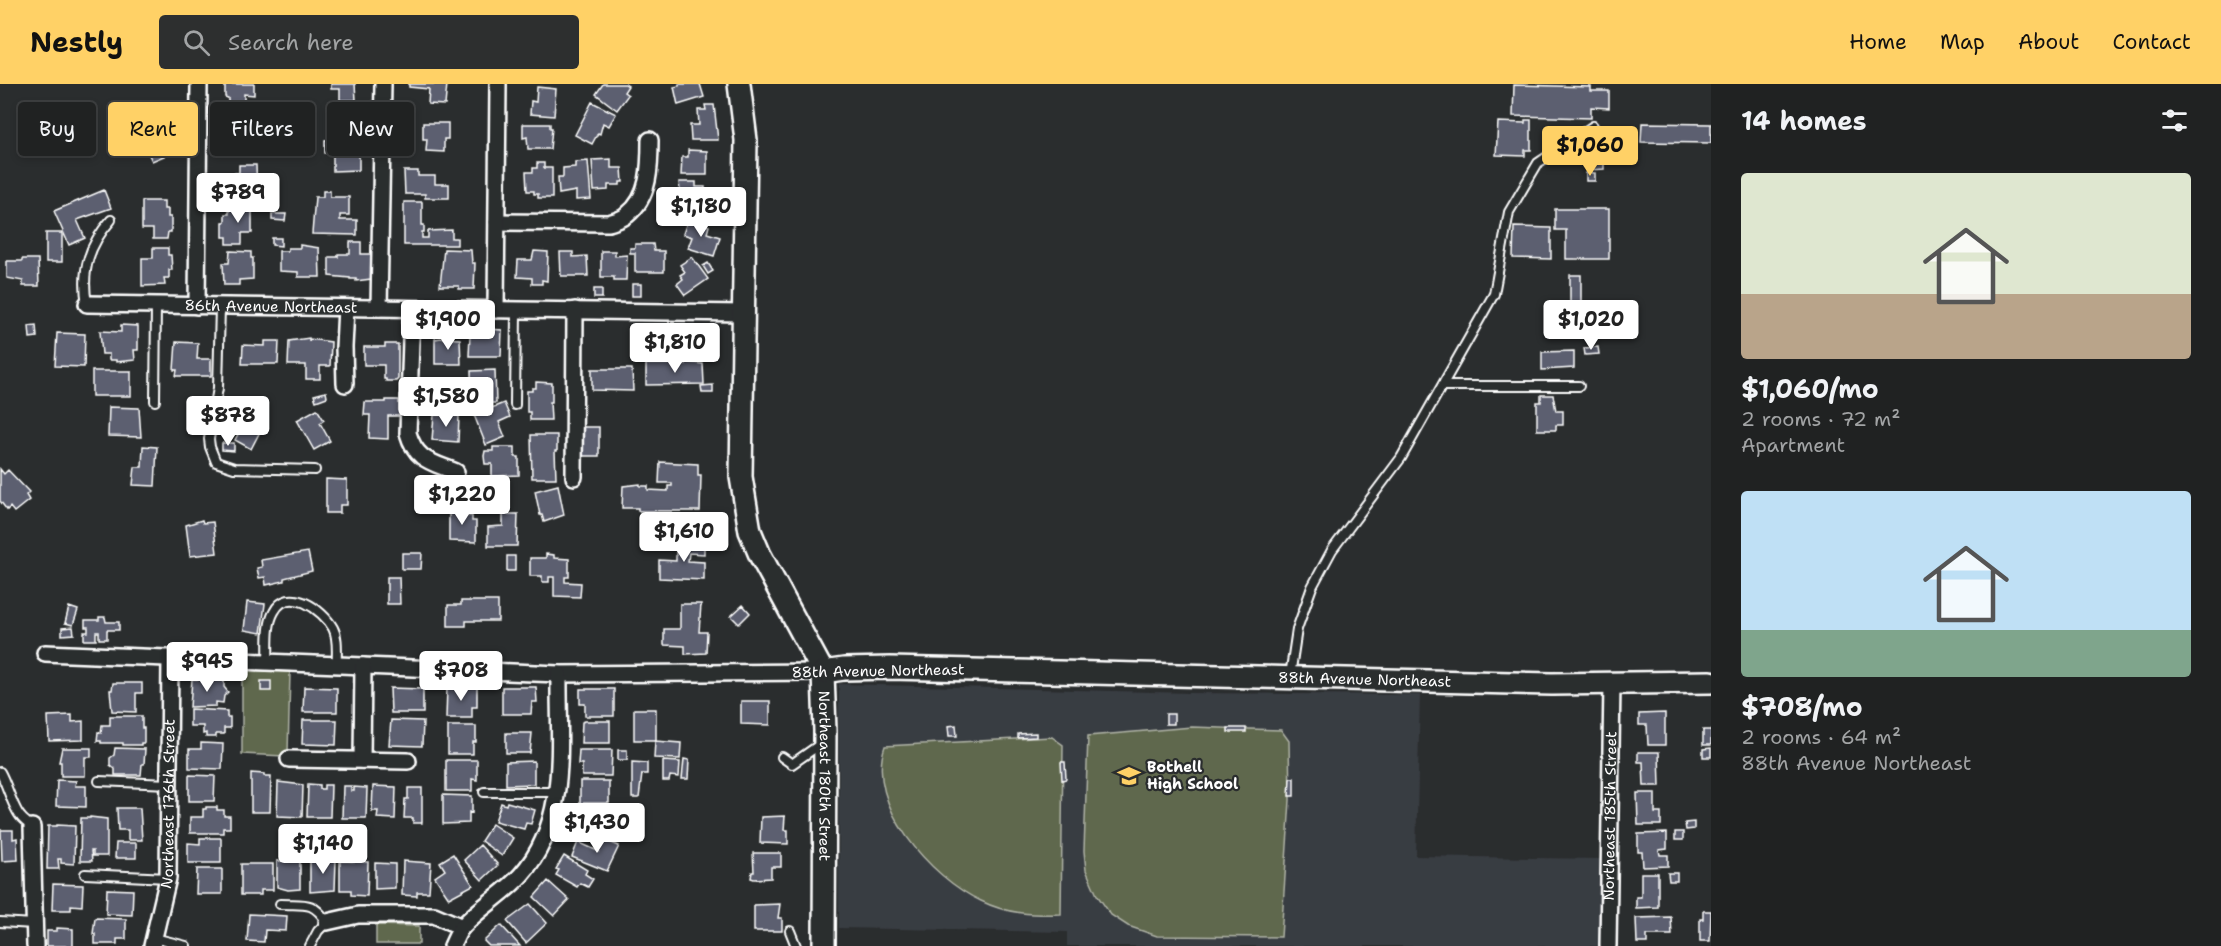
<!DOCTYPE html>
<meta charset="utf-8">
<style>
body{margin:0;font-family:"Shantell Sans",sans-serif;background:#2d2f2f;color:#f1f3f6;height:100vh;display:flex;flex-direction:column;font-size:22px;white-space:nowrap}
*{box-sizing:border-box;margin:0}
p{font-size:20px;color:#a2a4a5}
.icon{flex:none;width:33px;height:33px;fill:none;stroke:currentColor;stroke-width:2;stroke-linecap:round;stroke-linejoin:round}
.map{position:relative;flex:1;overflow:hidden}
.sheet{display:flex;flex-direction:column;background:#202222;width:510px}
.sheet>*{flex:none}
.hud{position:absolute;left:18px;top:18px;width:570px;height:54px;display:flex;gap:12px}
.price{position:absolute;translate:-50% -51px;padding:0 14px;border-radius:6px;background:#fff;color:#222;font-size:20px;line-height:39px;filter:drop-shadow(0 2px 3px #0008)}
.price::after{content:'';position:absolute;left:50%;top:36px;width:18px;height:14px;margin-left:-9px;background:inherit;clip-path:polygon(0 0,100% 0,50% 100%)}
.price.current{background:#ffd166;color:#111}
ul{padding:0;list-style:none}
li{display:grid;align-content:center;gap:12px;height:318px;padding:0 30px}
li span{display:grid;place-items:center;height:186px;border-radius:6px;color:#555}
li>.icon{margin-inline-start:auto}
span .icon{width:108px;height:108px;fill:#fffc;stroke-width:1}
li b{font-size:26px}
h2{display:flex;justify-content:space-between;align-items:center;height:72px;padding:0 30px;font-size:26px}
.pill{padding:0 21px;border-radius:6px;background:#202222;box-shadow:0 3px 9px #0003,0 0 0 2px #3d3f40;font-size:21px;line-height:54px}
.pill.current{background:#ffd166;color:#111}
header{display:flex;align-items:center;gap:36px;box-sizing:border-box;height:84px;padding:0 30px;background:#ffd166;color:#111}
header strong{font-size:28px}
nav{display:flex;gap:33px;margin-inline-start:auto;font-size:21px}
.search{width:420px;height:54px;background:#2d2f2f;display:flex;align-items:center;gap:15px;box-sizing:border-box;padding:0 21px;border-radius:6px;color:#a2a4a5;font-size:22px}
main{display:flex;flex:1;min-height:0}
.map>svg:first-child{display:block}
.built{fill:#393c42}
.green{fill:#5f674e;stroke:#afb3a6;stroke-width:1.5}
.building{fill:#5b5f70;stroke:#fff;stroke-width:1.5}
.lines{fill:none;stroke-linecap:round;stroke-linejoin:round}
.lane-casing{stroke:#fff;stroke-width:12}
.street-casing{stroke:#fff;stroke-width:20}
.secondary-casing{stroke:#fff;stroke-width:26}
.lane{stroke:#2a2d2e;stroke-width:8}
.street{stroke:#2a2d2e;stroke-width:15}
.secondary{stroke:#2a2d2e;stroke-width:21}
.labels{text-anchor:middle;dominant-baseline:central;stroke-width:4.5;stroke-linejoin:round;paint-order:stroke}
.street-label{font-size:15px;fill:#fff;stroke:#2a2d2e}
.poi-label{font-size:15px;font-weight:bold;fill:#fff;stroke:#2a2d2e;text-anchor:start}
</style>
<header>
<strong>Nestly</strong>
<div class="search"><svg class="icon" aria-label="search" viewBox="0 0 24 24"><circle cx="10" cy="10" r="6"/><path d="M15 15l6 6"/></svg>Search here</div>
<nav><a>Home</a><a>Map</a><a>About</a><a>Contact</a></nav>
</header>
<main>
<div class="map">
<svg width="1711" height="862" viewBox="0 0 1711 862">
<rect width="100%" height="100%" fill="#2a2d2e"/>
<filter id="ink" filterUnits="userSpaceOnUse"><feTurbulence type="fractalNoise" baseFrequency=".0167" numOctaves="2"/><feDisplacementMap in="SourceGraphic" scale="12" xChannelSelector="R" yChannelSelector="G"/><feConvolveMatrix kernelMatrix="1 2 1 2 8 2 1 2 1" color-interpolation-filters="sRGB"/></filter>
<g filter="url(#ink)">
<!-- built -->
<path class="built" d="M839 600 1189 609 1420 611 1416 772 1601 775 1600 862H1067V848L839 844Z"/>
<!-- green -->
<path class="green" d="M242 586 290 588 288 669 285 672 242 670Z
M1192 643 1281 646 1289 657 1290 716 1281 853 1157 852 1128 842 1111 831 1097 811 1086 786 1084 767 1088 652Z
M1052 653 1063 661 1061 830C1033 831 1007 830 981 817 931 794 865 720 885 662Z
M376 841 419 842V860H376Z"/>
<!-- building -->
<path class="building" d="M225 0H254V11L244 10V21H228V14L225 13Z
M331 0H355L356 16H340V5H331Z
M409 0H447L445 21 428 20 429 5 409 3Z
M603 0H625L628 2 624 8 628 11 617 26 596 10Z
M679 0H700L704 13 678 21 674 3 679 2Z
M1514 1 1591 3V7H1609V24L1591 23V34L1513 32Z
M537 3 556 5 554 32 530 30 531 17 536 18Z
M592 18 616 30 609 42 603 39 600 50 598 49 592 60 575 51Z
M705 21H714L718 56H691L690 41H699L698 26H706Z
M149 25 167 35 163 43 165 44 158 53 166 71 152 77 142 56 133 51Z
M234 31H254L252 62H245V68H225L224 48H234Z
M1525 36H1531V66H1525V72L1496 71 1498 38 1525 39Z
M423 39H448V55H444V68L426 67 427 55H423Z
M1642 39 1711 40V59L1641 58Z
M523 40H550V44H552L550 65H528L527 53 523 54Z
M348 46H357V53H360V63H348V67H353V70H359V86L333 87V69H325V56L348 54Z
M1588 55H1604V85L1588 86Z
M688 66 707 67V91H681L682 73H688Z
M611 75V84H622L623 98H620V101H608V106L594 107 592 76Z
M588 77 591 115 576 116V107L559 110 558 93H563V84L575 83V78Z
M537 79H544V84H552V114H538V110H534V107H527L526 88H533V84H537Z
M239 81H256L257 111H242V115H224L223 95H235V89H239Z
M404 87H418V92H435V100H449V114H425V110H405Z
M1586 89H1595V97H1586Z
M679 98H696V103H705V129H670V115H681Z
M104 106 111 124 77 136 85 154 69 161 54 127Z
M323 107H330V113H349V131H340V136H357V151L312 150 315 113H323Z
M142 117H164V125H168V133H171V148H168L167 155H153V145H142Z
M404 118H422V141H424V148H422V154H428V147L452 146V154H457V161H404Z
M229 122H252V149H242V160H227V153H223V138H225V130H229Z
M1555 125H1609V175H1566V146H1555Z
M272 130H286L285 137 272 136Z
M688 135 709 142 707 149 720 153 714 172 688 164 692 153 683 150Z
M1514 143 1551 144V175L1513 174Z
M46 149H62V178H46Z
M272 154H281V162L272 161Z
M350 158H361V170H371V195L356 197V195H350V194L329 192V173H338V170H350Z
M635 160H653L654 167H664V188H635V169H630V164H635Z
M300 161 319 164 320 193H298V188L279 187V167H288V164H300Z
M153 164H168V171H171L172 186H169V194H164L165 201 142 202V174H153Z
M444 165 471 166 472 179H475L474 205H459V202H440Z
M230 167 251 168V174H253V195L239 196V201H224L223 179H229Z
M534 167 548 168 547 197 542 196V200H532V194L517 193 518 176H532Z
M601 167H615V172L627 171 626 196H614V193H601Z
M560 168H573V173L587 172 588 192H561Z
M692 173 708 195 685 211 677 200 683 195 680 191 685 188 680 181Z
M22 175H38L39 202H23V197L7 194V177H22Z
M708 179 713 187 708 190 703 182Z
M1570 191H1581V236L1570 237Z
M632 200H641V212H632Z
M594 205H602V214H594Z
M1565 232V242H1558V233Z
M1593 232H1601V240H1594Z
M36 241 37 253 30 254 29 242Z
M121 241 138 242V266H134L135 276 116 278V276H109V270H102L100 247 121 248Z
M488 245 502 246 501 272H469L470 251H482V246Z
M57 249 85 250 84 283 55 282Z
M309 254V257L310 255 331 258 330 282H320V295H306V281H288L289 257Z
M441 254 460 255 461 280H435V255Z
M265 257H279L278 280H242L243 261 265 262Z
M176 258 198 259 197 275H211V292H176L177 286H174Z
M385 260H398V295L396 297H386V295H384V281H364V263H385Z
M1598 263 1599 270 1585 271 1584 264Z
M1574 267V284L1542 286V268Z
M685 278 703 280 704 300 646 301V280H685Z
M592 285H632L633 307 592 306Z
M495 286 496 319H472L471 287Z
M92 287H131V312H92Z
M459 295 460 321 437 325 436 312 429 313V299Z
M536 298 552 299V318H550L551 336H530V328H527V307H532V304H536Z
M713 301V309H702L701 302Z
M326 308 327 313 316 317 314 311Z
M1541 311H1553L1556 327H1563V341H1556V346H1537V318H1541Z
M386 316H399V332H388V355L369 354 370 331H364L365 318H386Z
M504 319 510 333 499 338 505 353 486 361 474 331Z
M109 323 139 324 141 353 108 352Z
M247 323 267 334 251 365 235 356 245 337 241 335Z
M317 325 324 336 320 339 330 357 314 366 297 336Z
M434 331 459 332 458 358 432 356Z
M583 343H599V372H583Z
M531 351H557V367H555L556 394H532Z
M222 359H234V367L222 366Z
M143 362 157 363 155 402 133 401 135 383H142Z
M493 363H515V373H519V391L492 392V380H485L484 372 485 367H493Z
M660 378 698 380V391H701L700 427H638V424H622L623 402 640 400V402H648V406L668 407V402H672V399H659Z
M0 385 4 390 8 386 29 408 26 411 29 416 14 428 10 423 7 426 0 417Z
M326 395 347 396V421H340V429H326Z
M558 401 564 431 544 438 542 431H540L535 407Z
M468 423V432H472V437H476V458L449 457V424Z
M503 430H518L517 462H488V443L503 442Z
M202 436 203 439 213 438 217 469 190 472 186 441Z
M687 456H704V470L689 469 688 477 704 478V496L659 494V476L676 477V463H687Z
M308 468 312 487 284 494V497L266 501 265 493 259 494 257 484 262 483 261 476Z
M402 469H422L421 485H402Z
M546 470 554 471V474L569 475V493H565V498L581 499 580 513 554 512V493H549V498H542V492H530V474H546Z
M507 472H515V487H507Z
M387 493H399L400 520H387Z
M461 517H498V537H466V542H448V521H461Z
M247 518 265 520 261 549 244 546Z
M680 520H701L699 548H707L706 569 685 570V562L664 561V545H680Z
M743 521 750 529 739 540 731 532Z
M69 523 78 526 73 541 65 539Z
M99 533H105L106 538H119V546H107V555H99V548H96V556H84V548H88V543H85V536H99Z
M73 543 74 550 62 551V544Z
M192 595 224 596V603L228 608 224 612 223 619 216 618V622L190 623Z
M261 597H271V607H261Z
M113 599H142V609H136V628L112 627 110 606H112Z
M304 603 337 604V628H303Z
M447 603H477V623H472V634H446Z
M502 603H536L537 618H532L531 630H502Z
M390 604 423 605V629H391Z
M580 605H614V632H585V620H580Z
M741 617H770V641L741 640Z
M190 625 227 627V633H230V644H224V650H216V653H206V649L203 650V642H190Z
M634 625H656V656H634Z
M1665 629V661H1648L1647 641H1639V630Z
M1166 630H1174V640H1166Z
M72 631V638L83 637V656L49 657 48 632Z
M110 632H142V644H144V659H141V661H123V659H101V657H97L98 648 101 649 102 641H110Z
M303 636H337L336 661 302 660Z
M391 636 423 637 422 662 389 661Z
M585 637H610V659H581L582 638Z
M956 641 957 652H949L948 642Z
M448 642H476V658H473V670H448Z
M1228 644H1246V648H1228Z
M1703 646H1711V661H1703Z
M506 649H532L530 669H506Z
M1036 649V653L1018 654V650Z
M655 657 681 659 680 675 654 674Z
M201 659 223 660 222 685 189 684V665H201Z
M62 664H91V673H85V692H61V678H59Z
M115 664 145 665 144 680H142L141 691H115V685L110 681V674L114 671Z
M1711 664V673H1703V665Z
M579 666H612L611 692H582V680H578Z
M618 666H627V676H618Z
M1638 668H1659L1660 702H1644L1643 678H1638Z
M684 675 689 676 688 695H682Z
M446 676H477V696L472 695V707H446Z
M534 677V700L506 701V678Z
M663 677 680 678 679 693 670 692 669 697H663Z
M632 678 647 679V690H642L639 714H632Z
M1061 678H1065L1066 695 1062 696Z
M251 689 264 690V692H271L270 728H251Z
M189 691 215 692 214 717H189Z
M1290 694H1294V712H1289Z
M57 696 76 697 75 702H86V723L56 722Z
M580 697H609V719H580Z
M278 698 303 701 302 733 277 732Z
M308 700 320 701V705H324V701H331L330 733H307Z
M343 702H351V707H354V703L367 704 366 734H342Z
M373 702 396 703 395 735 377 734 378 727H372Z
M408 704H422V739H413V734H404L405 715H408Z
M1637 709H1655V729H1661V741H1638Z
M443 711 472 712V729L469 728V739L443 740Z
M507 718 535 726 531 740 526 739 524 745 495 737 501 719 506 721Z
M206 723H217V726H224V732H230V744H223V749H190V733H203V725H206Z
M117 724H140L142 756H128V746H118Z
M578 727H606V747H581V740H578Z
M785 732 784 746H788V760L760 759 761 733Z
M90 733 107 735V772H93V767H91L92 777H80L81 734H90Z
M1694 738V745L1686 746 1685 739Z
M492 740 513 754 502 772 481 757Z
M57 741 75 742 74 780 61 779V775H58L59 785H47L48 742H57Z
M1 746H13V755L17 754 18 776 2 777Z
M1675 748H1683V756H1675Z
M1667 749V765L1659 766 1660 771H1668V782L1643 783 1642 768H1638V750Z
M200 754H221V779H188V759L200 760Z
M602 755 619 762 607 787 572 773 578 758 600 768 597 766Z
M116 759H136V774H115Z
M480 761 498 781 482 796 464 776Z
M753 769H781V783H771V794L754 795 751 794 752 788H754Z
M453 770 473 801 449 814 435 793 445 786 440 778Z
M564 772 587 786 585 790 593 795 588 803 580 799 577 803 556 791 559 786 556 785Z
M310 775H336L335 806 310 808Z
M277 777H300V805L288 806 277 803Z
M340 777 368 778 367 812 351 811V806H340Z
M403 777 431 779 429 808H417V812L402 811Z
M375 779 395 780V804L375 805Z
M241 780H273V806H261V811H241Z
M197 785H222V810H196Z
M1641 789H1658V823L1636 824V813H1641Z
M1668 789H1677V797H1669Z
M548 797 569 816 554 832 534 813Z
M53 800 83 801 82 822 71 821V826H52Z
M107 805 133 806 132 831 106 830Z
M530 820 547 839 526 859 507 837Z
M780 820 778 834H782V847H754V821Z
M1703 827H1711L1710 857H1700V835H1703Z
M249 830 287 832 286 847 265 846 264 858 247 857Z
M1671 833 1672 851H1647V859H1637L1636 834Z
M95 834 126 835V855H117V860H95V850H93Z
M501 841 520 862H489L484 857Z
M57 844 73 845V862H47V847H57Z"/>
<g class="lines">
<!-- lane casing -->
<g class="lane-casing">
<path id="lane" d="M87 220C81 186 89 161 111 136
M220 222 218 304 209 355 210 363 216 378 234 384 315 386
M1442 302H1579
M155 317 156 221
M515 321 516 226
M268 579C269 562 266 542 274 528 288 500 323 526 333 544 339 555 336 570 337 581
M1290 592 1297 545 1312 503 1332 466 1401 374 1494 210 1509 128 1538 79 1593 42
M782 673 792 680 822 659
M0 688C7 700 13 725 21 733 24 737 29 740 32 743
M99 697 169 700
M484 708H556
M85 790 168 794
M280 820C305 821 312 816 327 838L318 847 310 862
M0 838 34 840
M790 847 796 862
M154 854 186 862"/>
</g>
<!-- street casing -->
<g class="street-casing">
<g id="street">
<path d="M497 138 609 139C615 137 623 135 627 131 650 113 650 82 650 56"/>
<path id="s1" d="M87 220 744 229"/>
<path d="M197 222 199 0"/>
<path d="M379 224 383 0"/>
<path d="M412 225 408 349C416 377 432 378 456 388"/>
<path d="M496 226 498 0"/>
<path d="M345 300 344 263 346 224"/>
<path d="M574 393 575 226"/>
<path d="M45 569 559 590 823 588"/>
<path d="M289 675 408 677"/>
<path d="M362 676 363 582"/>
<path d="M32 743 35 862"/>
<path d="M327 838 358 831H434L462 843"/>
<path id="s2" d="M152 862 168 794 170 575"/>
<path d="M452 862C455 856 458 847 463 842 480 823 504 810 521 791 570 736 558 658 559 590"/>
<path id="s3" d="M1608 862 1612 600"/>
</g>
</g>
<!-- secondary casing -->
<g class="secondary-casing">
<g id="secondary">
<path id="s4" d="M739 0 746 56 741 393 750 447 760 471 823 588 825 647 824 862"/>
<path id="s5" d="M823 588 844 585 890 584 1552 600 1711 598"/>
</g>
</g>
<!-- lane -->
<use href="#lane" class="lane"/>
<!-- street -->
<use href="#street" class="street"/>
<!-- secondary -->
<use href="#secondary" class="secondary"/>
</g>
</g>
<!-- icons -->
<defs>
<g id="school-bare" transform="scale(1.8)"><path d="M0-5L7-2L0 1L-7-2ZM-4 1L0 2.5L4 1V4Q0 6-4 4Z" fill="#ffd166" stroke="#2a2d2e" stroke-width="2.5" paint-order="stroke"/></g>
</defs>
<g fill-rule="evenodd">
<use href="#school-bare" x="1129" y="692"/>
</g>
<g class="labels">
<!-- street labels -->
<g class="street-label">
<text stroke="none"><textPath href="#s1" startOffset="184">86th Avenue Northeast</textPath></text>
<text transform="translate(878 587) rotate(-1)">88th Avenue Northeast</text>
<text stroke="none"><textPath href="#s5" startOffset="542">88th Avenue Northeast</textPath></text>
<text stroke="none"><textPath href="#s4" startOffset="711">Northeast 180th Street</textPath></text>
<text stroke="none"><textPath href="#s2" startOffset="144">Northeast 176th Street</textPath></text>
<text stroke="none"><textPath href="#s3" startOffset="130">Northeast 185th Street</textPath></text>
</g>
<!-- poi labels -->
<g class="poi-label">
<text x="1147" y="683">Bothell<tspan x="1147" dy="17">High School</tspan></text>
</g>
</g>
</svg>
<b class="price current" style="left:1590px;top:93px">$1,060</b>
<b class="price" style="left:238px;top:140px">$789</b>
<b class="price" style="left:701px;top:154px">$1,180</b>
<b class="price" style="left:448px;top:267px">$1,900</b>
<b class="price" style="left:1591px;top:267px">$1,020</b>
<b class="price" style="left:675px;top:290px">$1,810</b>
<b class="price" style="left:446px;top:344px">$1,580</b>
<b class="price" style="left:228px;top:363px">$878</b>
<b class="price" style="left:462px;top:442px">$1,220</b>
<b class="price" style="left:684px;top:479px">$1,610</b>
<b class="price" style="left:207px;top:609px">$945</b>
<b class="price" style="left:461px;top:618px">$708</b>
<b class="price" style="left:597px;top:770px">$1,430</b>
<b class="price" style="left:323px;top:791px">$1,140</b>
<div class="hud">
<a class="pill">Buy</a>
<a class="pill current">Rent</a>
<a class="pill">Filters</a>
<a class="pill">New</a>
</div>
</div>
<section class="sheet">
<h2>14 homes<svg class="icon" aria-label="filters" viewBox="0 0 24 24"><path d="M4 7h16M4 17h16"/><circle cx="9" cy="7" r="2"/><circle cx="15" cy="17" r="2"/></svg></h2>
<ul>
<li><span style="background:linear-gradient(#dfe7d0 65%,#b9a48a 0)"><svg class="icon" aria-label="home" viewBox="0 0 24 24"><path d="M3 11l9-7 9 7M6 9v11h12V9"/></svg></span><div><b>$1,060/mo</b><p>2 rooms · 72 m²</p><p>Apartment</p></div></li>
<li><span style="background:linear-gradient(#bfe0f5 75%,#7fa58c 0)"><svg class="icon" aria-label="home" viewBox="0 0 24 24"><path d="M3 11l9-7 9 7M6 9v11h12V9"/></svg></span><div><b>$708/mo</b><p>2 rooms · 64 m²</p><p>88th Avenue Northeast</p></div></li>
</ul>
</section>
</main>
